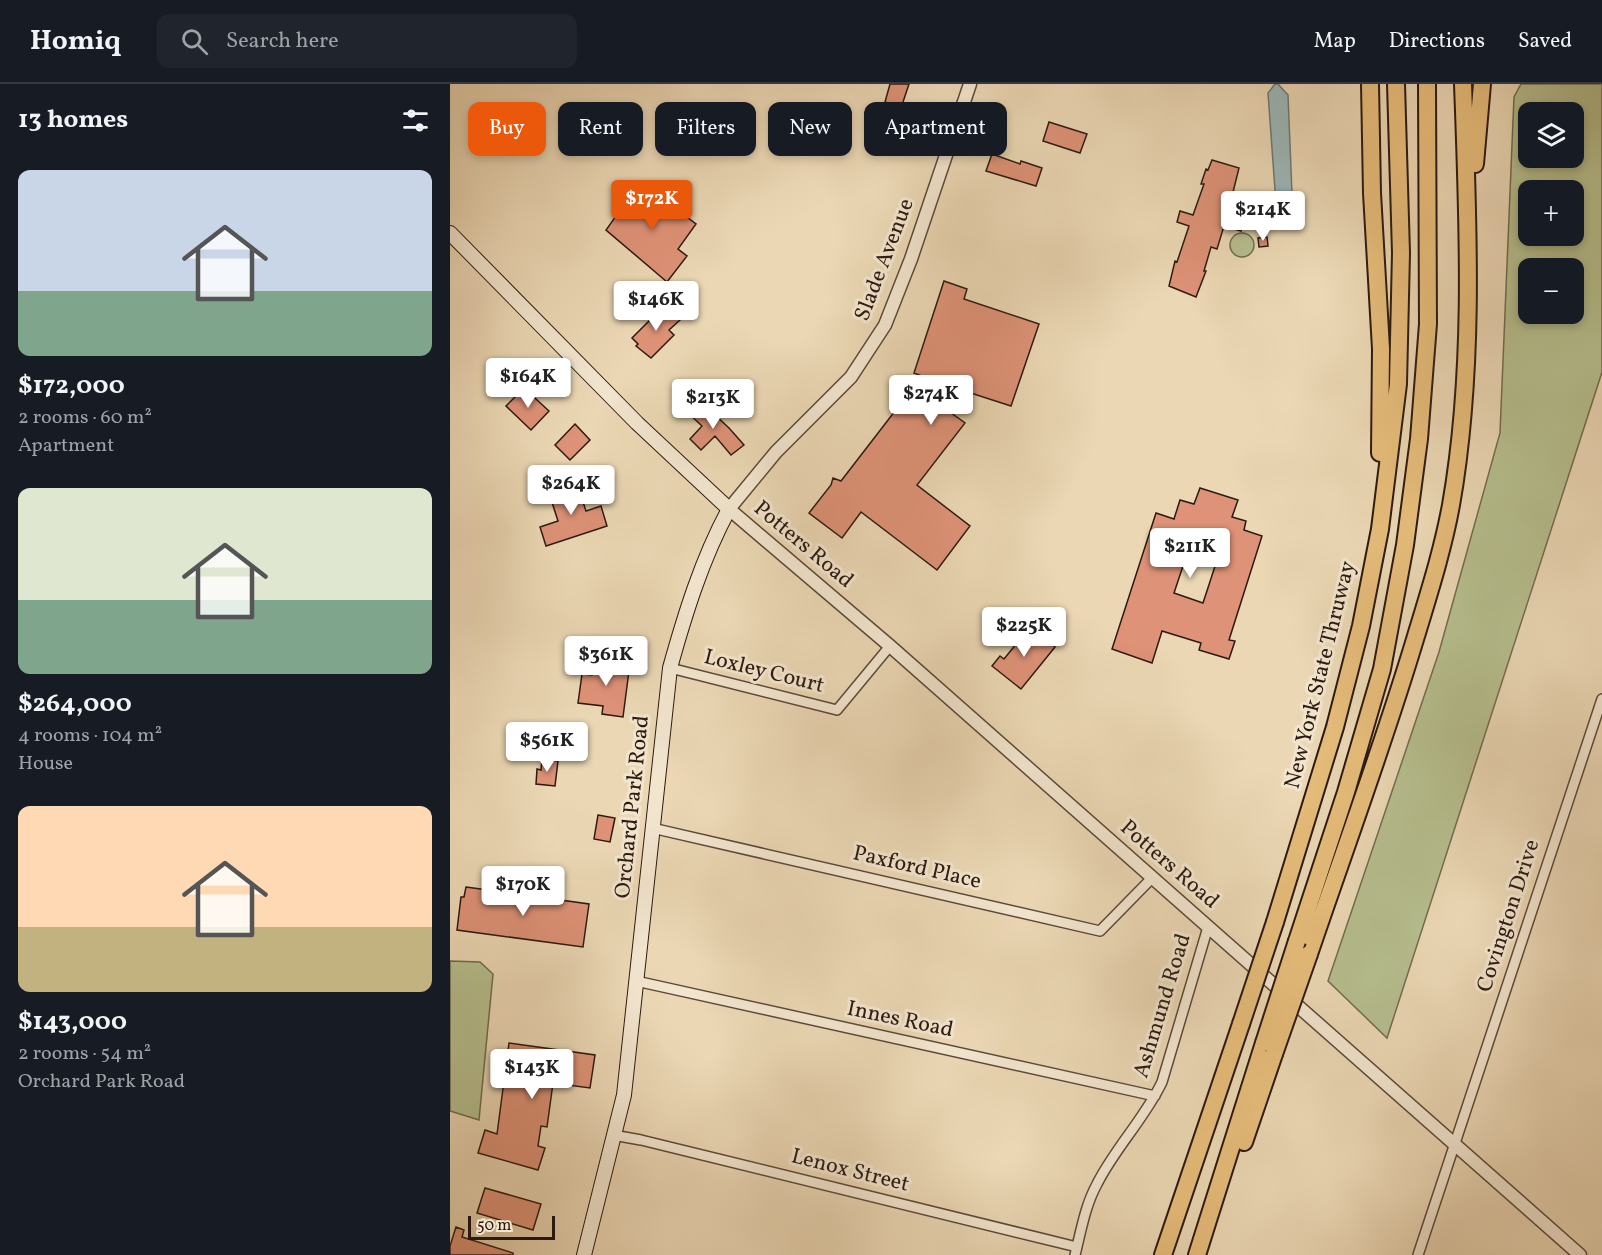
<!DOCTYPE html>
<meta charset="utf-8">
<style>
body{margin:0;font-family:Vollkorn,serif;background:#20242c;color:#f1f3f6;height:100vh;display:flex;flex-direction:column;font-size:22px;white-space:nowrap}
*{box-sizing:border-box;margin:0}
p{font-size:20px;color:#9ea1a6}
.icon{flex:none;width:33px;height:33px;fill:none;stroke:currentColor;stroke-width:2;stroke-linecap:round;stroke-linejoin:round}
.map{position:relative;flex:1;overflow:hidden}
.panel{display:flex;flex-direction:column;background:#171b24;width:450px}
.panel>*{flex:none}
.guide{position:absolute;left:18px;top:18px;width:570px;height:54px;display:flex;gap:12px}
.tools{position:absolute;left:1068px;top:18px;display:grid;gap:12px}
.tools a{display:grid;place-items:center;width:66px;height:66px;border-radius:12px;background:#171b24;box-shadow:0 3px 9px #0003;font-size:30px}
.scale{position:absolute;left:18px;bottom:15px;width:87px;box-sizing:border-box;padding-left:6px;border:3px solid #2c1a10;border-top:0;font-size:16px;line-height:21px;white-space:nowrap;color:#2c1a10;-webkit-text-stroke:4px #f2e5ce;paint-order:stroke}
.price{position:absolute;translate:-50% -51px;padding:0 14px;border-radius:6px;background:#fff;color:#222;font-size:20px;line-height:39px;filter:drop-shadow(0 2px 3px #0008)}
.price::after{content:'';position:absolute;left:50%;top:36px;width:18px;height:14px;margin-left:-9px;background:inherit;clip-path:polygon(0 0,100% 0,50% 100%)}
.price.active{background:#ea580c;color:#fff}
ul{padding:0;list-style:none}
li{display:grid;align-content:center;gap:12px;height:318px;padding:0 18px}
li span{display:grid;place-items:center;height:186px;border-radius:12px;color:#555}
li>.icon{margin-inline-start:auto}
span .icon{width:108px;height:108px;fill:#fffc;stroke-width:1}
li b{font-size:26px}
h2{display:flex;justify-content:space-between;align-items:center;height:72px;padding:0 18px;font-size:26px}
.chip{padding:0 21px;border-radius:12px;background:#171b24;box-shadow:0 3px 9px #0003;font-size:21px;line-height:54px}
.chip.active{background:#ea580c;color:#fff}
header{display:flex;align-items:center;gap:36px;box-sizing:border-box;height:84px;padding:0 30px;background:#171b24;border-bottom:2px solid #363941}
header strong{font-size:28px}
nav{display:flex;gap:33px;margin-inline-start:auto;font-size:21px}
.search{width:420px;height:54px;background:#20242c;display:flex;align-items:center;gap:15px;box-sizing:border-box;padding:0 21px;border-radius:12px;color:#9ea1a6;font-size:22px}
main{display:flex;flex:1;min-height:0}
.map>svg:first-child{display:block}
.green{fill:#b6be8e;stroke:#716c4f;stroke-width:1.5;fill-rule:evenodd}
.water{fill:#9cb7b8;stroke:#6f7875;stroke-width:1.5}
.building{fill:#de9277;stroke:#2c1a10;stroke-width:1.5;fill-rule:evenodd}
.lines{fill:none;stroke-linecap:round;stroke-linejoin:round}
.minor-casing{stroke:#5c4939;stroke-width:12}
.tertiary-casing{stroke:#5c4939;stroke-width:15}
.secondary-casing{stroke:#2c1a10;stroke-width:16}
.motorway-casing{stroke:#2c1a10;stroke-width:20}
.minor{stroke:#f2e5ce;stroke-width:9}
.tertiary{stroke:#f2e5ce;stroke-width:12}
.secondary{stroke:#f2e5ce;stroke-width:14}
.motorway{stroke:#e6bc7a;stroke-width:16}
.motorway-bridge-casing{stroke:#2c1a10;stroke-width:20;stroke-linecap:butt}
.motorway-bridge{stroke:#e6bc7a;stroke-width:16}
.labels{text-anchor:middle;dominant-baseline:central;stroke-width:6;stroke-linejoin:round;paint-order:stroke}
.street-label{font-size:22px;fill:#2c1a10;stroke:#f2e5ce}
</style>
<header>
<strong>Homiq</strong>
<div class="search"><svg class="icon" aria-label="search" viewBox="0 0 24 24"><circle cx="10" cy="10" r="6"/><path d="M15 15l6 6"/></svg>Search here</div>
<nav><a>Map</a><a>Directions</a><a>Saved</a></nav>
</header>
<main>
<section class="panel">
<h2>13 homes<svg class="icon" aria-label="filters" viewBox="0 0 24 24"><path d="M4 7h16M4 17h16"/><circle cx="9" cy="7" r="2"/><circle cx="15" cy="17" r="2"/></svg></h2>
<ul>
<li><span style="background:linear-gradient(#c9d6e8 65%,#7fa58c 0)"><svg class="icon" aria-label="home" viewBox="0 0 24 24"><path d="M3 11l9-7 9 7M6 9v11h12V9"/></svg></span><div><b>$172,000</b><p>2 rooms · 60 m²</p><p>Apartment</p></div></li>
<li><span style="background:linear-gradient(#dfe7d0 60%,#7fa58c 0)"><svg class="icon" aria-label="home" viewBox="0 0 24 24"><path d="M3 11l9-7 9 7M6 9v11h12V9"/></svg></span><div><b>$264,000</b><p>4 rooms · 104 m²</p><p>House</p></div></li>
<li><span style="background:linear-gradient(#ffd9b3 65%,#c2b280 0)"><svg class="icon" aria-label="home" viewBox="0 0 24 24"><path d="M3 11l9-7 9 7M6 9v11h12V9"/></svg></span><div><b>$143,000</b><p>2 rooms · 54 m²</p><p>Orchard Park Road</p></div></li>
</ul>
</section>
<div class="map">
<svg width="1152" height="1171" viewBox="0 0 1152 1171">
<rect width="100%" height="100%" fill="#ebd7b4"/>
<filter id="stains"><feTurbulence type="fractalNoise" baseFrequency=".00333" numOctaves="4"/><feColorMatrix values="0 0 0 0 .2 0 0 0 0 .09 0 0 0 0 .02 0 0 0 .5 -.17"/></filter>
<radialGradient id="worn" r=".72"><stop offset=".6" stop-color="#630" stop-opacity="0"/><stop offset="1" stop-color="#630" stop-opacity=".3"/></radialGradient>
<!-- green -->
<path class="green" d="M1071 0H1152V288L937 954 878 897 989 568 1050 349 1064 13ZM1124 28V74H1078V28ZM1124 106V152H1078V106ZM1124 184V230H1078V184Z
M780 161a12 12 0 1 1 24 0a12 12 0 1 1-24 0Z
M0 877 30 878 43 890 29 1036 0 1027Z"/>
<!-- water -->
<path class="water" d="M825 0H828L838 11 843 134H827L818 9Z"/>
<!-- building -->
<path class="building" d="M440 0H459L451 24 435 18Z
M599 38 637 50 630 69 593 57Z
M542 70 570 80 571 77 592 84 586 102 536 87Z
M762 76 789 84 783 108 802 114 791 147 774 142 767 165 761 163 754 187H756L746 213 719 202 725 177 727 178 739 142 727 138 730 127 743 131 754 100H751L756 85 758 86Z
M190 98 246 140 228 165 237 172 217 198 156 146Z
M817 153 818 162 809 163 808 154Z
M494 197 517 205 514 215 589 240 561 322 499 302 493 323 515 339 467 401 520 442 487 486 411 428 392 454 359 429 381 401 383 394 391 397 472 292 464 289Z
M215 221 230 236 219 246 224 251 201 274 186 262 188 260 182 254Z
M74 304 99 327 81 346 56 322Z
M249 316 279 344 294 361 281 371 265 352 251 366 240 355 252 342 237 328Z
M125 340 140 356 120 376 105 361Z
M126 397 136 427 151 422 157 442 96 462 90 443 108 437 98 406Z
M750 404 788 416 782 433 796 437 794 446 812 452 779 556 785 557 779 575 749 566 751 559 712 547 702 579 662 565 706 429 724 435 730 416 744 420ZM740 461 769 470 753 519 724 509Z
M580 543 605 563 571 605 542 582 550 572 554 575Z
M144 575 180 579 173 633 152 630 153 622 128 619 132 590 142 591Z
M92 675 108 677 105 702 86 700 87 685 91 686Z
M148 731 165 734 160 758 144 755Z
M16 803 139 820 133 863 7 846 11 813H14Z
M59 959 145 971 140 1004 103 999 97 1043 91 1042 88 1062 95 1064 88 1086 28 1069 35 1046 47 1050Z
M35 1104 91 1120 83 1146 27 1129Z
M6 1143 14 1146 12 1153 63 1169V1171H0V1162Z"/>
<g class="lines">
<!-- minor casing -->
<g class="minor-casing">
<path id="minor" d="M220 584 387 626 440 562
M202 744 650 847 702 794
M186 897 705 1012
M163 1051 191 1056 627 1163
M625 1171C631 1147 635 1122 647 1100 665 1064 695 1034 712 998L758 843
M968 1171 1152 615"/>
</g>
<!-- tertiary casing -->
<g class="tertiary-casing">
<path id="tertiary" d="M520 0 461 175 435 241 401 293 326 368 279 425 440 562 1130 1171"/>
</g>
<!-- secondary casing -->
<g class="secondary-casing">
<path id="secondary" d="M0 149 187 339 279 425C252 475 235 530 220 584L174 1011 134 1171"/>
</g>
<!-- motorway casing -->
<g class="motorway-casing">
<path id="motorway" d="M920 0 922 109 931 265 930 369
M1025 80 1032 0
M825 838 885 643 911 542 930 445 948 300 951 169 946 0
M847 857 896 708 932 585 955 461 969 355 978 240 977 0
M859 870C895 764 934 659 966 552 979 509 993 465 1001 421 1025 285 1018 138 1013 0
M794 1058 824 970
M713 1171 791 940
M747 1171 814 959"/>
</g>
<!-- minor -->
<use href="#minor" class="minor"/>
<!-- tertiary -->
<use href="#tertiary" class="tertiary"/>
<!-- secondary -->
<use href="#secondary" class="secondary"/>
<!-- motorway -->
<use href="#motorway" class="motorway"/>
<!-- motorway-bridge casing -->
<g class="motorway-bridge-casing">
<path id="motorway-bridge" d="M791 940 825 838
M814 959 847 857
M824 970 859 870"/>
</g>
<!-- motorway-bridge -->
<use href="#motorway-bridge" class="motorway-bridge"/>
</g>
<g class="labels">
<!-- street labels -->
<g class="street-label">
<text transform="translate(435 176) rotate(-69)">Slade Avenue</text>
<text transform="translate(353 461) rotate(40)">Potters Road</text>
<text transform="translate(314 588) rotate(14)">Loxley Court</text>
<text transform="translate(871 591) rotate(-76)">New York State Thruway</text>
<text transform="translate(183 723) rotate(-84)">Orchard Park Road</text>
<text transform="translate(719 781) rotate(41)">Potters Road</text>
<text transform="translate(467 784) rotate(13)">Paxford Place</text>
<text transform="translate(1059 832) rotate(-72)">Covington Drive</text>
<text transform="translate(713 922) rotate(-73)">Ashmund Road</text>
<text transform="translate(450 936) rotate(12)">Innes Road</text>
<text transform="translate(400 1087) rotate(14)">Lenox Street</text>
</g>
</g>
<rect width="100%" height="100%" filter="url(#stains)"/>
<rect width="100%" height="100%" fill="url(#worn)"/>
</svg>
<div class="tools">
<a><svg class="icon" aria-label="layers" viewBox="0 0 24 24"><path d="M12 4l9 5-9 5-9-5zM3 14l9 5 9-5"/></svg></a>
<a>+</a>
<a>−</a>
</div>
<div class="scale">50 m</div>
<b class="price active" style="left:202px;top:147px">$172K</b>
<b class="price" style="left:813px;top:158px">$214K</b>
<b class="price" style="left:206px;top:248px">$146K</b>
<b class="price" style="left:78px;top:325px">$164K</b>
<b class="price" style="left:481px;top:342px">$274K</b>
<b class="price" style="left:263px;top:346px">$213K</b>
<b class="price" style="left:121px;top:432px">$264K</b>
<b class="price" style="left:740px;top:495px">$211K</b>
<b class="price" style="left:574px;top:574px">$225K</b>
<b class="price" style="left:156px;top:603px">$361K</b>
<b class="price" style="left:97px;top:689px">$561K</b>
<b class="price" style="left:73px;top:833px">$170K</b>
<b class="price" style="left:82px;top:1016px">$143K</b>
<div class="guide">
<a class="chip active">Buy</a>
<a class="chip">Rent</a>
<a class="chip">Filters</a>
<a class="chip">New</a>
<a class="chip">Apartment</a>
</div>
</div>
</main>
